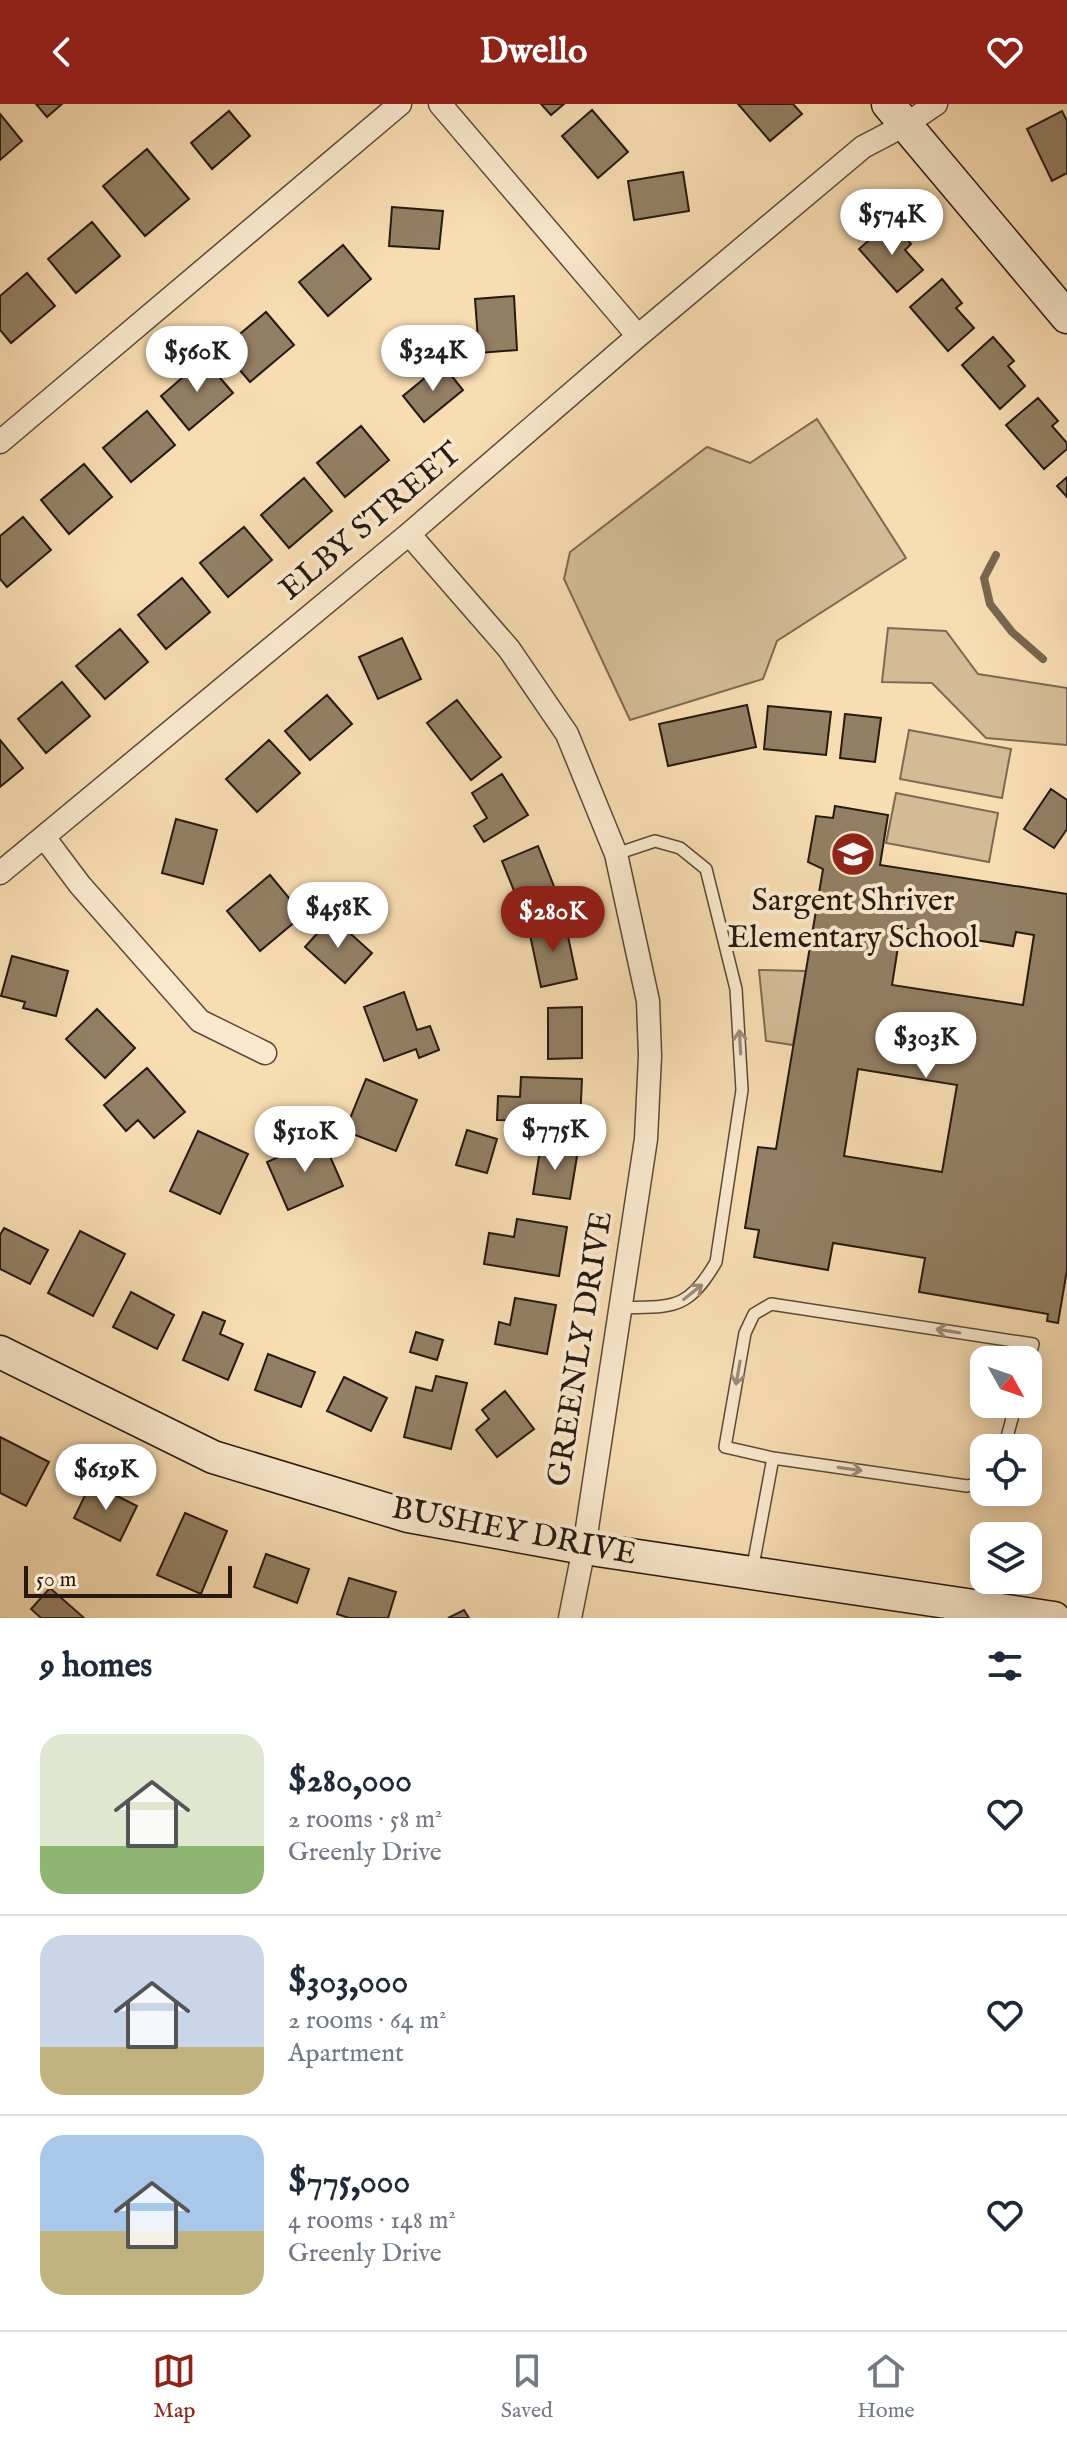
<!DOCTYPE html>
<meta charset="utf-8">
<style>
body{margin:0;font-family:"IM FELL English",serif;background:#f2f2f3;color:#1f2937;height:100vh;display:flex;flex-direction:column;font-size:30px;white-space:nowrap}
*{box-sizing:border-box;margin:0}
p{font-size:26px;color:#747a83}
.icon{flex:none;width:44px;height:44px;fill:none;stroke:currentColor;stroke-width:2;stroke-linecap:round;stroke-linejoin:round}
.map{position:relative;height:1514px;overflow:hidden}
.side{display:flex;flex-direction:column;background:#fff;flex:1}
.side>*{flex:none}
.needle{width:52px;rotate:130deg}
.tools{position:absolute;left:970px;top:1242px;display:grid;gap:16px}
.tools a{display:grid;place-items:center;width:72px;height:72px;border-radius:16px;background:#fff;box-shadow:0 4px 20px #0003;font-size:40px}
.scale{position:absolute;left:24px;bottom:20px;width:208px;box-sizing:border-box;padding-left:8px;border:4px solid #261a10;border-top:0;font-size:22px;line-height:28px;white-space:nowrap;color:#261a10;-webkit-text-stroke:6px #fae8cd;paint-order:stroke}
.price{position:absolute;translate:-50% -68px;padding:0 18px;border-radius:28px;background:#fff;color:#222;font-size:26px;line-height:52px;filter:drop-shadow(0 2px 4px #0008)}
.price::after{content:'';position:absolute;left:50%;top:48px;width:24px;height:18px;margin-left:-12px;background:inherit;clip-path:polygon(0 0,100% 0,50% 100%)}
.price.selected{background:#8f2418;color:#fff}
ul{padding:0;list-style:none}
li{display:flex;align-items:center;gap:24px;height:200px;padding:0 40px}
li+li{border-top:2px solid #e0e1e3}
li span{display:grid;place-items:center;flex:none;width:224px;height:160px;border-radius:24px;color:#555}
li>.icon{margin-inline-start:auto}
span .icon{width:96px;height:96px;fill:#fffc;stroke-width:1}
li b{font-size:34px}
h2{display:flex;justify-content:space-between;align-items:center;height:96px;padding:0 40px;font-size:34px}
header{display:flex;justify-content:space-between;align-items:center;height:104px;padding:0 40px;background:#8f2418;color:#fff;font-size:36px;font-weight:800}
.dock{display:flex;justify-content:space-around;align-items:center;height:112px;border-top:2px solid #e0e1e3;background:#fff;font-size:22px;color:#747a83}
.dock a{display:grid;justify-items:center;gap:4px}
.dock .selected{color:#8f2418}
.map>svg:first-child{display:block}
.green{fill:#d4bb96;stroke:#7d6a53;stroke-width:2}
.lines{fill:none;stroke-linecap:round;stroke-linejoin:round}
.stream{stroke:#796750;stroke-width:8}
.building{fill:#937f64;stroke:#261a10;stroke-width:2;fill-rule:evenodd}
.lane-casing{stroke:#5a4a38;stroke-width:14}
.street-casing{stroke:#5a4a38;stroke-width:25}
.secondary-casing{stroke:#261a10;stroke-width:35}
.lane{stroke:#fae8cd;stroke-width:11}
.street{stroke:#fae8cd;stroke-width:22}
.secondary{stroke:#fae8cd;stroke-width:32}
.oneway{stroke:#9b8b78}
.labels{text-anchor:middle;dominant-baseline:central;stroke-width:8;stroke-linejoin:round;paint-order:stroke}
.street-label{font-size:32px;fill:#261a10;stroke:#fae8cd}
.poi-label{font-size:32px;fill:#261a10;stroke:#fae8cd}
</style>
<header><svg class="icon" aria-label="back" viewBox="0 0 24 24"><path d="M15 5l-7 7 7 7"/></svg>Dwello<svg class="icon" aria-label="heart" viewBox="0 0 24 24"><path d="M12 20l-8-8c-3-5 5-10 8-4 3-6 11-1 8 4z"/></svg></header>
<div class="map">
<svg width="1067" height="1514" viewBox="0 0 1067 1514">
<rect width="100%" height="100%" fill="#f8dcb2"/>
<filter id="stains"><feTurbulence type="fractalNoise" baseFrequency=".0025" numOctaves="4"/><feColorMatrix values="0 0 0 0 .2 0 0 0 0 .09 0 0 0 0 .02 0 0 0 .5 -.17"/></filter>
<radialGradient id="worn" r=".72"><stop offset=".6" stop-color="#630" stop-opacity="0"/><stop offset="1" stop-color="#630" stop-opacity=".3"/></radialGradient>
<!-- green -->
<path class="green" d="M817 315 906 454 777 537 763 575 630 616 564 475 570 448 707 343 750 359Z
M888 524 946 527 978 570 1067 584V641L986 634 932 579 882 578Z
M909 626 1011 645 1002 694 900 675Z
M896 689 998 709 989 758 886 739Z
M759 866 806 867 793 941 766 937Z"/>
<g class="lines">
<!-- stream -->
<path class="stream" d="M996 451 984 474 990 500 1012 528 1043 555"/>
</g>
<!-- building -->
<path class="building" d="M36 0H62L47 13Z
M541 0H564L551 11Z
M738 0H793L802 10 770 37Z
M592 6 628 48 598 74 562 32Z
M229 7 250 32 212 65 191 39Z
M1062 7 1067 17V69L1052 77 1027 25Z
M0 10 22 37 0 56Z
M147 45 189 95 145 132 103 82Z
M683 68 689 107 634 116 628 77Z
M392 103 443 107 439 145 389 142Z
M891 117 911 140 905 146 923 166 897 188 859 145Z
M92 118 120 152 76 189 48 155Z
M343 141 371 175 328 212 299 178Z
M27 169 55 202 11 239 0 226V192Z
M942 175 962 199 956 204 974 224 948 247 910 203Z
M514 192 517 246 479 249 475 195Z
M266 208 294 241 250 278 222 245Z
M993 233 1014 257 1008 262 1025 282 1000 305 962 261Z
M204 255 233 289 189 326 161 292Z
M442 260 463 286 424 318 403 292Z
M1038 294 1058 317 1052 322 1067 339V345L1044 365 1006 321Z
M147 307 175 341 131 378 103 344Z
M361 322 389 356 345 393 317 359Z
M84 360 112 393 69 430 41 396Z
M1067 373V393L1057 382Z
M304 374 332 407 289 444 261 411Z
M23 413 51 446 7 483 0 475V432Z
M244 423 272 456 228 493 200 459Z
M182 474 210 508 166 545 138 511Z
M120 525 148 558 105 595 76 562Z
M402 534 421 575 378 595 359 553Z
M62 578 90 612 46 649 18 615Z
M327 591 352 620 310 656 285 627Z
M457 596 501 653 471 676 427 619Z
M747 601 756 643 668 662 659 620Z
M768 602 831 608 826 651 764 645Z
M845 610 881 614 875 658 840 654Z
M0 636 23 664 0 683Z
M269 636 300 669 257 708 226 675Z
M502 670 528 711 484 738 474 722 487 714 472 689Z
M1051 685 1067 696V725L1054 744 1024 725Z
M835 702 888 711 880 761 1067 790V1166L1058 1219 1047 1217 1048 1210 919 1188 925 1154 833 1139 828 1166 754 1153 759 1126 745 1124 758 1043 776 1045 823 765 808 758 816 712 833 714ZM901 824 1013 842 1016 828 1034 831 1023 901 892 881ZM858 965 957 981 942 1068 844 1052Z
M176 715 217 726 203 780 162 769Z
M538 742 557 790 521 804 502 757Z
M270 771 303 811 260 847 227 807Z
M332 813 372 849 345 879 305 843Z
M565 818 577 875 541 883 529 826Z
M12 852 68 867 56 912 23 904 25 898 1 892Z
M404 888 417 926 430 922 439 946 419 954 416 945 384 957 364 903Z
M582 903V954L548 955V904Z
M97 905 135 944 105 974 66 935Z
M147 964 185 1008 154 1034 138 1016 126 1027 104 1001Z
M521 973 582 975 580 1018 497 1016 498 992 520 993Z
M366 975 417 996 396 1047 345 1027Z
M467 1026 497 1035 487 1069 456 1061Z
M198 1027 248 1050 220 1110 170 1087Z
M322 1034 343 1082 288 1106 267 1058Z
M541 1040 578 1046 570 1095 533 1090Z
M517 1115 567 1123 559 1172 484 1160 489 1129 514 1133Z
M4 1124 48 1146 30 1180 0 1165V1131Z
M80 1127 125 1150 93 1212 48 1189Z
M131 1188 174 1211 157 1245 113 1223Z
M515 1194 556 1201 547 1250 495 1240 499 1218 510 1221Z
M203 1208 225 1217 220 1230 243 1240 228 1276 183 1256Z
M416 1228 443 1236 437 1256 410 1248Z
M268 1250 315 1268 301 1303 255 1286Z
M436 1272 467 1279 451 1345 404 1333 416 1283 432 1287Z
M344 1273 387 1294 371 1327 327 1307Z
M505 1287 534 1325 497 1353 476 1326 489 1315 482 1306Z
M0 1333 49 1358 26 1402 0 1389Z
M91 1379 137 1402 120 1437 74 1414Z
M185 1409 227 1427 201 1490 157 1471Z
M266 1450 309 1465 297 1499 254 1483Z
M349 1474 396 1488 388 1514H349L337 1510Z
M50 1484 84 1514H41L31 1505Z
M464 1506 469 1514H448Z"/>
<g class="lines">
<!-- lane casing -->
<g class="lane-casing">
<path id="lane" d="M616 750 655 737 680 744 706 765 736 885 742 986 716 1158C687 1208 672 1202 620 1204
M1004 1344 1016 1300
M984 1378 967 1382 773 1354 725 1343 745 1229 754 1210 771 1200 1033 1240 1028 1259
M752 1467 773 1354"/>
</g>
<!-- street casing -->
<g class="street-casing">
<path id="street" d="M440 0 638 232
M0 338 400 0
M409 430 509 545 567 630 616 750 648 897 650 952 646 1035 584 1444 570 1514
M44 733 80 781 200 917 265 949
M0 769 409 430 638 232 863 43 905 21 936 0"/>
</g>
<!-- secondary casing -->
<g class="secondary-casing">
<path id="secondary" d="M888 0 1067 213
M0 1248 213 1353 408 1412 584 1444 1054 1514"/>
</g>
<!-- lane -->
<use href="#lane" class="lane"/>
<!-- street -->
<use href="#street" class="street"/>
<!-- secondary -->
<use href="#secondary" class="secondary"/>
</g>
<!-- one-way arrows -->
<defs><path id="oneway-shaft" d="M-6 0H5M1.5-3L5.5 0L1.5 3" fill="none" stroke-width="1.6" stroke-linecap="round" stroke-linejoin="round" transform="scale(2)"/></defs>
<g class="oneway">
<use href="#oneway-shaft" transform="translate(740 938) rotate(-93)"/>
<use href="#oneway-shaft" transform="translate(693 1188) rotate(-39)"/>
<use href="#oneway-shaft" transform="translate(948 1227) rotate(-171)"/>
<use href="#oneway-shaft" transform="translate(738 1269) rotate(100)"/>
<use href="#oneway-shaft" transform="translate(850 1365) rotate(8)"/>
</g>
<!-- icons -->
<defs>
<g id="school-disc" transform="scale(2.3)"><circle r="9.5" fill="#8f2418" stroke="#fae8cd"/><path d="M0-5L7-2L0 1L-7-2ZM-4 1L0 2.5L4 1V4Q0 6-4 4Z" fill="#fff"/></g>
</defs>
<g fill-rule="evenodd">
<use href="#school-disc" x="853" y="750"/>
</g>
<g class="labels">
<!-- street labels -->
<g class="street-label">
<text transform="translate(371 418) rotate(-40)">ELBY STREET</text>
<text transform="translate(581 1245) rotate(-81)">GREENLY DRIVE</text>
<text transform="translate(514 1428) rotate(11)">BUSHEY DRIVE</text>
</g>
<!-- poi labels -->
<g class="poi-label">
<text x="853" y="797">Sargent Shriver<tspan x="853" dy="37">Elementary School</tspan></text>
</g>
</g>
<rect width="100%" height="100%" filter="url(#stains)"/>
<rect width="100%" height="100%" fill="url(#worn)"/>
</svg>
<div class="tools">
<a><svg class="needle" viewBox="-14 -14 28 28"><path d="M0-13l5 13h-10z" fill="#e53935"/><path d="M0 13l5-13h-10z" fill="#747a83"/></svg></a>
<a><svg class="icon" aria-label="locate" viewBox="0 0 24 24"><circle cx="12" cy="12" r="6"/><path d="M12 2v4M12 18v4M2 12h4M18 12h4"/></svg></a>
<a><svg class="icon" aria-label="layers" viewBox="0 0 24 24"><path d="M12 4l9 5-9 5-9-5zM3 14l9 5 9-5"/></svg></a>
</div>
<div class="scale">50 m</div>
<b class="price" style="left:892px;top:153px">$574K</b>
<b class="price" style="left:433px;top:289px">$324K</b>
<b class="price" style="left:197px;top:290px">$560K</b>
<b class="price" style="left:338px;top:846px">$458K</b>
<b class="price selected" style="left:553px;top:850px">$280K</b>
<b class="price" style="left:926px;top:976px">$303K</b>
<b class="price" style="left:555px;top:1068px">$775K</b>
<b class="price" style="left:305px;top:1070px">$510K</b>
<b class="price" style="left:106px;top:1408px">$619K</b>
</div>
<section class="side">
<h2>9 homes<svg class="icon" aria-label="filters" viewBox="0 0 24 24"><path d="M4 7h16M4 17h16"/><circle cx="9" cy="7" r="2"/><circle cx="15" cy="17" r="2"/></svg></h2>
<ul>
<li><span style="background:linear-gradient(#dfe7d0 70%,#8fb573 0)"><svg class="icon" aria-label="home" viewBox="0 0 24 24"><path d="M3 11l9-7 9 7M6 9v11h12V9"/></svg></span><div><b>$280,000</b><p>2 rooms · 58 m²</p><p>Greenly Drive</p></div><svg class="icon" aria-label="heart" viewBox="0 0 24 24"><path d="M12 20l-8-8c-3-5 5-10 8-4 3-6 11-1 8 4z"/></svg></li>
<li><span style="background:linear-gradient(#c9d6e8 70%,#c2b280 0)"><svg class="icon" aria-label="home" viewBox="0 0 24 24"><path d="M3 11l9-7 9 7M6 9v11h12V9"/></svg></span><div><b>$303,000</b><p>2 rooms · 64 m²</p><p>Apartment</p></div><svg class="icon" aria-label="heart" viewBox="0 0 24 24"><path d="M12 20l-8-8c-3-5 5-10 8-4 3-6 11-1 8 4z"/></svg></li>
<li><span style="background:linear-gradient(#a9c7e8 60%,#c2b280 0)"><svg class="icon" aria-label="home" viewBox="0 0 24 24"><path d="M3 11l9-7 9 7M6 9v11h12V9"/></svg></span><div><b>$775,000</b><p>4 rooms · 148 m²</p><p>Greenly Drive</p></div><svg class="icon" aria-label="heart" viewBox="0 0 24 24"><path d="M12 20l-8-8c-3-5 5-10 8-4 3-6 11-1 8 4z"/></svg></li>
</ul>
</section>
<nav class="dock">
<a class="selected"><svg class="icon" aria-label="map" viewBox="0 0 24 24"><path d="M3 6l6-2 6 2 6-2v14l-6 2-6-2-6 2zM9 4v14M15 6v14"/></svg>Map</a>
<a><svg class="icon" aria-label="saved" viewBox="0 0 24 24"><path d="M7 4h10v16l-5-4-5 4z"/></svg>Saved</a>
<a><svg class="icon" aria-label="home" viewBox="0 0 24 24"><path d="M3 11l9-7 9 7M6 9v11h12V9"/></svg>Home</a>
</nav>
